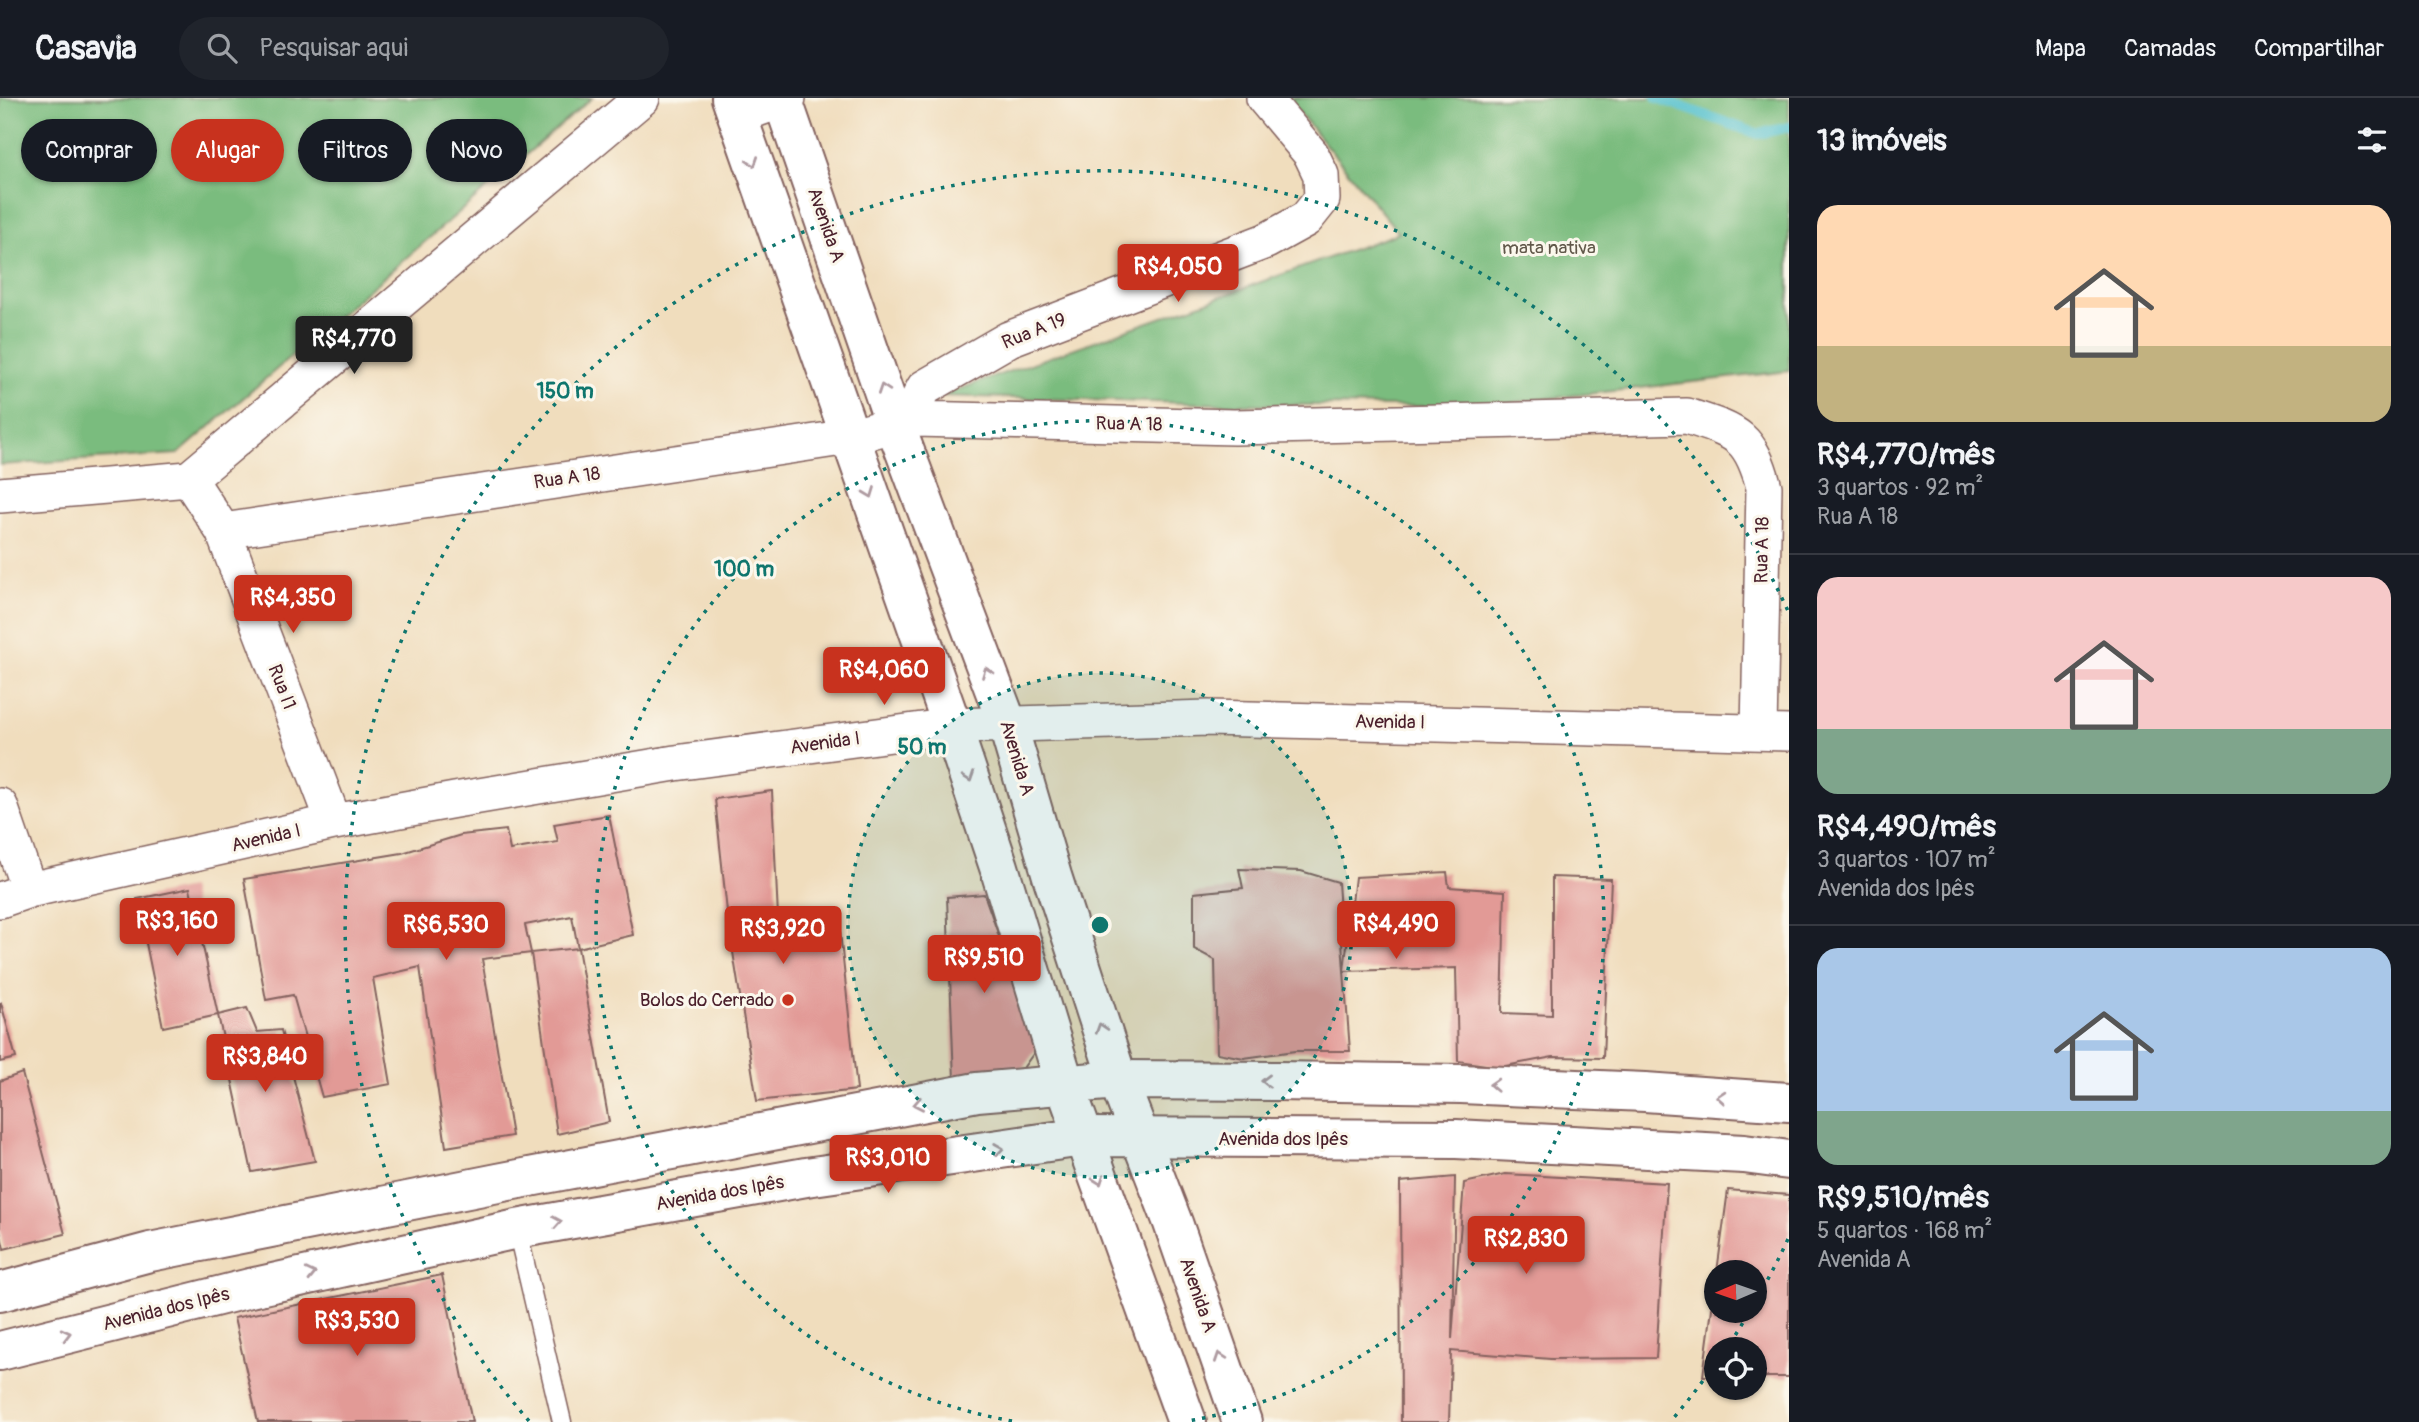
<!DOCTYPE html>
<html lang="pt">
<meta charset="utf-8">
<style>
body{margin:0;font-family:Pangolin,sans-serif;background:#20242c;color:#f1f3f6;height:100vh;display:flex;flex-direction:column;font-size:26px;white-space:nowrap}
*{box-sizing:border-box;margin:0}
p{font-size:23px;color:#9ea1a6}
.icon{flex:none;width:38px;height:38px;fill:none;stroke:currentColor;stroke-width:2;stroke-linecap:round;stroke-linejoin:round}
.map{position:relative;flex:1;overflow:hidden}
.sheet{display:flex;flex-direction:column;background:#171b24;width:630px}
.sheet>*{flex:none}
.top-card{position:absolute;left:21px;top:21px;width:665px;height:63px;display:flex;gap:14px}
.needle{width:46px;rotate:268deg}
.controls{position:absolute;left:1704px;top:1162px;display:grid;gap:14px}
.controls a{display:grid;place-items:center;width:63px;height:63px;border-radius:50%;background:#171b24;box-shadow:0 2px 5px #0004;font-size:35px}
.price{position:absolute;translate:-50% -60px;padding:0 16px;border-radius:7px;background:#c8321e;color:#fff;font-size:23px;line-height:46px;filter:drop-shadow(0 2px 4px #0008)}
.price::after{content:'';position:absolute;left:50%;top:42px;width:21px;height:16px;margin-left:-10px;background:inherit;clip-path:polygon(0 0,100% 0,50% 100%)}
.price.on{background:#222;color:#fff}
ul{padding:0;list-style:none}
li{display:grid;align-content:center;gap:14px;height:371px;padding:0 28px}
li+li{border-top:2px solid #363941}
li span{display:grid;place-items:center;height:217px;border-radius:21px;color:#555}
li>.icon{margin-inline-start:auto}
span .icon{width:126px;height:126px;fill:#fffc;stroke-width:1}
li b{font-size:30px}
h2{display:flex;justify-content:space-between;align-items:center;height:84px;padding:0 28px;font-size:30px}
.pill{padding:0 24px;border-radius:32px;background:#171b24;box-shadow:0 2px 5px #0004;font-size:24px;line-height:63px}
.pill.on{background:#c8321e;color:#fff}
header{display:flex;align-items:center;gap:42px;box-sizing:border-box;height:98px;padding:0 35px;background:#171b24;border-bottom:2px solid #363941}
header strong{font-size:33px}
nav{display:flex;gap:38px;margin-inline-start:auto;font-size:24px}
.search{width:490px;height:63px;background:#20242c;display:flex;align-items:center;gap:18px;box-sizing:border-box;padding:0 24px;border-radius:38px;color:#9ea1a6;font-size:26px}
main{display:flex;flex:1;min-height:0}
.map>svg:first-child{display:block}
.forest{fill:#7abc7e;stroke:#626e54;stroke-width:2}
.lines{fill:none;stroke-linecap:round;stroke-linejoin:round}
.stream{stroke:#54c1cd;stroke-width:10}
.building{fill:#e29a96}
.service-casing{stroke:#84625e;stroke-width:21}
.minor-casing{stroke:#84625e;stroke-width:38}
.tertiary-casing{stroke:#84625e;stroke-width:42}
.secondary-casing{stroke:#84625e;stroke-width:42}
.service{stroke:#fff;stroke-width:18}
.minor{stroke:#fff;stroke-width:35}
.tertiary{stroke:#fff;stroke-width:38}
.secondary{stroke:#fff;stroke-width:38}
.oneway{stroke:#ae9aa0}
.ring{fill:none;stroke:#0f766e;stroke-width:3.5;stroke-dasharray:3.5 7}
.poi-dot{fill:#c8321e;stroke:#fbf7ec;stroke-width:2.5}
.labels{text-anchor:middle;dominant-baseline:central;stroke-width:6;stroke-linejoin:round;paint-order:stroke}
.street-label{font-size:19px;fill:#4a1f2b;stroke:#fbf7ec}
.park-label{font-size:19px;fill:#61584a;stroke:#fbf7ec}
.poi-label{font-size:19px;fill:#4a1f2b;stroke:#fbf7ec;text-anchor:end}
.centre{fill:#0f766e;stroke:#fbf7ec;stroke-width:3.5}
.ring-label{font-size:21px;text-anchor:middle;font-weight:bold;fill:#0f766e;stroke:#fbf7ec;stroke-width:6;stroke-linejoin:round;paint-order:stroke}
</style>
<header>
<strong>Casavia</strong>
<div class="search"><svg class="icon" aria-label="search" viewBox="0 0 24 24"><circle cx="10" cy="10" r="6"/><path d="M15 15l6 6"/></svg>Pesquisar aqui</div>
<nav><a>Mapa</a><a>Camadas</a><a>Compartilhar</a></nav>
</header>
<main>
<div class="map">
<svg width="1789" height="1324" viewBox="0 0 1789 1324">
<rect width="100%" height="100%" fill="#fbf7ec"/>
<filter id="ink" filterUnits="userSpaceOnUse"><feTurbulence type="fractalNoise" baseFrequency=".0143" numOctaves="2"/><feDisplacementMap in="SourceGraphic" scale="14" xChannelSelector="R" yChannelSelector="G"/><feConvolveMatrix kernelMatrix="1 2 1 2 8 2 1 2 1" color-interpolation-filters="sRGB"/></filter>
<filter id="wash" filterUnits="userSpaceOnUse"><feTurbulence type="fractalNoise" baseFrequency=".00686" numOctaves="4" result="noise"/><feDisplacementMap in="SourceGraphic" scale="28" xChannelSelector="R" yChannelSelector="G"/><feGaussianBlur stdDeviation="1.57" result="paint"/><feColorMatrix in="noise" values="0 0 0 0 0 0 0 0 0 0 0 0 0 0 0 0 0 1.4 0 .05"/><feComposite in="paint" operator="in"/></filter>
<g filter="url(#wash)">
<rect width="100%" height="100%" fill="#f0ddbd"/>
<!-- forest -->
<path class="forest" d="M0 0H592L178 356 0 367Z
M1287 0H1789V273L1473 309 1221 306 940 298 1399 135Z"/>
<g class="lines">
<!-- stream -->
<path class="stream" d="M1657 0 1758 36 1789 29"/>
</g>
<g id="blocks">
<!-- building -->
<path class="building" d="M772 693 778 819 838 815 857 992 757 1003 728 823 715 701Z
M609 717 633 837 578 850 572 818 525 827 531 855 578 850 609 1024 557 1036 531 855 482 861 512 1038 446 1049 420 869 373 880 391 986 322 999 293 897 266 902 244 781 402 755 461 737 506 732 510 752 558 744 554 726Z
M1239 771 1301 773 1338 784 1344 873 1355 779 1447 774 1449 789 1505 793 1502 915 1552 917V779L1611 781 1603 960 1553 959 1500 969 1458 963 1456 870 1344 873 1350 953H1295L1244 960 1217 955 1215 862 1194 851V795L1243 790Z
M190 790 218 917 163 929 137 801Z
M984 796 1038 949 1023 970 954 981 947 799Z
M1 905 16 960 0 964V906Z
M247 910 257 934 281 932 315 1063 252 1074 218 917Z
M22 975 65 1136 4 1151 0 1133V983Z
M1505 1076 1667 1085 1656 1260 1551 1261 1451 1253 1449 1324H1401L1400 1084 1455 1079 1452 1241 1464 1085Z
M1728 1092 1789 1097V1279H1755V1251H1717V1278H1703L1715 1188 1717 1213H1755V1174H1717Z
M442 1177 472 1324H258L234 1220Z"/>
</g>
</g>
<g filter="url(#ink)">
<use href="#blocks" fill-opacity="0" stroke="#84625e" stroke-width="2"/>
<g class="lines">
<!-- service casing -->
<g class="service-casing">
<path id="service" d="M517 1131 562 1324"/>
</g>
<!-- minor casing -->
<g class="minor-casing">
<path id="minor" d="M737 18 788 0
M916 321 918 302 924 290 1009 241 1266 143 1306 121 1322 101 1321 77 1311 56 1264 0
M189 381 223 433 334 724
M0 397 189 381 642 0
M223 433 849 339 916 321 1234 329 1687 318C1736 334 1750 336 1764 389L1759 633
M0 708 29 792
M0 802 29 792 334 724 455 702 675 665 952 628 1208 620 1789 635"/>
</g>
<!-- tertiary casing -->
<g class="tertiary-casing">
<path id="tertiary" d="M731 0 952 628 999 769 1065 987 1187 1324
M782 0 895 327 1008 628 1052 778 1118 982 1173 1125 1242 1324"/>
</g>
<!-- secondary casing -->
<g class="secondary-casing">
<path id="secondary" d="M0 1194 150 1154 498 1085 977 994 1118 982 1277 983 1461 986 1645 994 1789 1004
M0 1253 250 1190 517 1131 806 1079 1083 1039 1456 1041 1744 1056 1789 1062"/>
</g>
<!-- service -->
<use href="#service" class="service"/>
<!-- minor -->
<use href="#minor" class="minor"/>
<!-- tertiary -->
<use href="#tertiary" class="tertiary"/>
<!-- secondary -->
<use href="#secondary" class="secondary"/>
</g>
<!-- one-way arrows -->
<defs><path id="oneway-chevron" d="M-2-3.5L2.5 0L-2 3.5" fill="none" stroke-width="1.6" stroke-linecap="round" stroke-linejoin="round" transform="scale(1.75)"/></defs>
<g class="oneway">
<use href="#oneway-chevron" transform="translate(753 64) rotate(71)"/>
<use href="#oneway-chevron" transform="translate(883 291) rotate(-109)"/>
<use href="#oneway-chevron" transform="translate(870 395) rotate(69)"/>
<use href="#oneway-chevron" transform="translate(987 574) rotate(-111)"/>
<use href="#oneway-chevron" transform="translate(969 679) rotate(71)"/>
<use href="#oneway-chevron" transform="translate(1101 930) rotate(-108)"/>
<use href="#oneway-chevron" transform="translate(1266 983) rotate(-180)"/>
<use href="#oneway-chevron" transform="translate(1494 987) rotate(-177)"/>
<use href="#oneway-chevron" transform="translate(1721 999) rotate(-176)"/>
<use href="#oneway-chevron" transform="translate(918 1006) rotate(169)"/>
<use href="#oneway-chevron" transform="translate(999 1051) rotate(-8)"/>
<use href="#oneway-chevron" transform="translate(1099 1082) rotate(70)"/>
<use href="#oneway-chevron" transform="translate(557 1124) rotate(-10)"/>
<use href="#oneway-chevron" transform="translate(311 1176) rotate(-13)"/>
<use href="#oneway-chevron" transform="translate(66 1236) rotate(-14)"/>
<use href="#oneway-chevron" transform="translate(1220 1259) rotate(-109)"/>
</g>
</g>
<!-- distance rings -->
<circle cx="1100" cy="827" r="252" fill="#0f766e" fill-opacity=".12"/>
<g class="ring">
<circle cx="1100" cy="827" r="252"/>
<path d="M1012 1323A504 504 0 1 1 1188 1323"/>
<path d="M1788 1141A756 756 0 0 1 1758 1199M1748 1216A756 756 0 0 1 1727 1250M1715 1266A756 756 0 0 1 1671 1323M529 1323A756 756 0 1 1 1788 513"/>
</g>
<!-- markers -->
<circle class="poi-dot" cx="788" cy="902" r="7"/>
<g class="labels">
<!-- street labels -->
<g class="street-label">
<text transform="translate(826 127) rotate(71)">Avenida A</text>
<text transform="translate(1034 233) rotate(-22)">Rua A 19</text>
<text transform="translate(1129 326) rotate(1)">Rua A 18</text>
<text transform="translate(567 380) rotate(-8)">Rua A 18</text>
<text transform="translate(1762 452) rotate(-89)">Rua A 18</text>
<text transform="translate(282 589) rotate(69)">Rua I1</text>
<text transform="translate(1390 624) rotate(1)">Avenida I</text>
<text transform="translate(825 645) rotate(-8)">Avenida I</text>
<text transform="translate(1017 660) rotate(73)">Avenida A</text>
<text transform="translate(266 740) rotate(-13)">Avenida I</text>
<text x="1283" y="1041">Avenida dos Ipês</text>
<text transform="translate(720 1095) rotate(-10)">Avenida dos Ipês</text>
<text transform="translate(1198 1197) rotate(71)">Avenida A</text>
<text transform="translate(166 1211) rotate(-14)">Avenida dos Ipês</text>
</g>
<!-- park labels -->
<g class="park-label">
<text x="1549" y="150">mata nativa</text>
</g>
<!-- poi labels -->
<g class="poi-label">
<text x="774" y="902">Bolos do Cerrado</text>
</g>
</g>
<circle cx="1100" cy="827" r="10" class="centre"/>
<g class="ring-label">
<text x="565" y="300">150 m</text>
<text x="744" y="478">100 m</text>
<text x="922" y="656">50 m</text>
</g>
</svg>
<div class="controls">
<a><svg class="needle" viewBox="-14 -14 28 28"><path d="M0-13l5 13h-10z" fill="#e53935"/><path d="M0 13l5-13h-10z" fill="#9ea1a6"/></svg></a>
<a><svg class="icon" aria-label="locate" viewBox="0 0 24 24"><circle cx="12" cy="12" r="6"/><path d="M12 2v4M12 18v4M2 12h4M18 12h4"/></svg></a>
</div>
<b class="price" style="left:1178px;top:206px">R$4,050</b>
<b class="price on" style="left:354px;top:278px">R$4,770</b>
<b class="price" style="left:293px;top:537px">R$4,350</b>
<b class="price" style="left:884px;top:609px">R$4,060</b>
<b class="price" style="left:177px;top:860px">R$3,160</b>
<b class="price" style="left:1396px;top:863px">R$4,490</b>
<b class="price" style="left:446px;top:864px">R$6,530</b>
<b class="price" style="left:783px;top:868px">R$3,920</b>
<b class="price" style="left:984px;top:897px">R$9,510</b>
<b class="price" style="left:265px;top:996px">R$3,840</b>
<b class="price" style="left:888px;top:1097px">R$3,010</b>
<b class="price" style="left:1526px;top:1178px">R$2,830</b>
<b class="price" style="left:357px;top:1260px">R$3,530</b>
<div class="top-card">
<a class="pill">Comprar</a>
<a class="pill on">Alugar</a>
<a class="pill">Filtros</a>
<a class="pill">Novo</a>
</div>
</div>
<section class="sheet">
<h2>13 imóveis<svg class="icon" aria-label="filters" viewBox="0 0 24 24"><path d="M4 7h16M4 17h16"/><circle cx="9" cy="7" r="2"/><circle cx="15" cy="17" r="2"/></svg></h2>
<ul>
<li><span style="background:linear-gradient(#ffd9b3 65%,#c2b280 0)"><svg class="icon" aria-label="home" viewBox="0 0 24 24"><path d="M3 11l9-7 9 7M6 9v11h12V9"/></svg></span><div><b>R$4,770/mês</b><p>3 quartos · 92 m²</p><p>Rua A 18</p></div></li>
<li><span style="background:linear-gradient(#f6c9c9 70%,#7fa58c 0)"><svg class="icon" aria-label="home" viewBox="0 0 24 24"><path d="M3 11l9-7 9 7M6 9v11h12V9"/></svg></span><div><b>R$4,490/mês</b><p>3 quartos · 107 m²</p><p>Avenida dos Ipês</p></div></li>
<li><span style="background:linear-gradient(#a9c7e8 75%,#7fa58c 0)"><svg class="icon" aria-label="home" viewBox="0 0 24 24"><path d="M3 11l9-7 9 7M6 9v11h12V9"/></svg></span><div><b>R$9,510/mês</b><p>5 quartos · 168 m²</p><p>Avenida A</p></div></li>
</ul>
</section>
</main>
